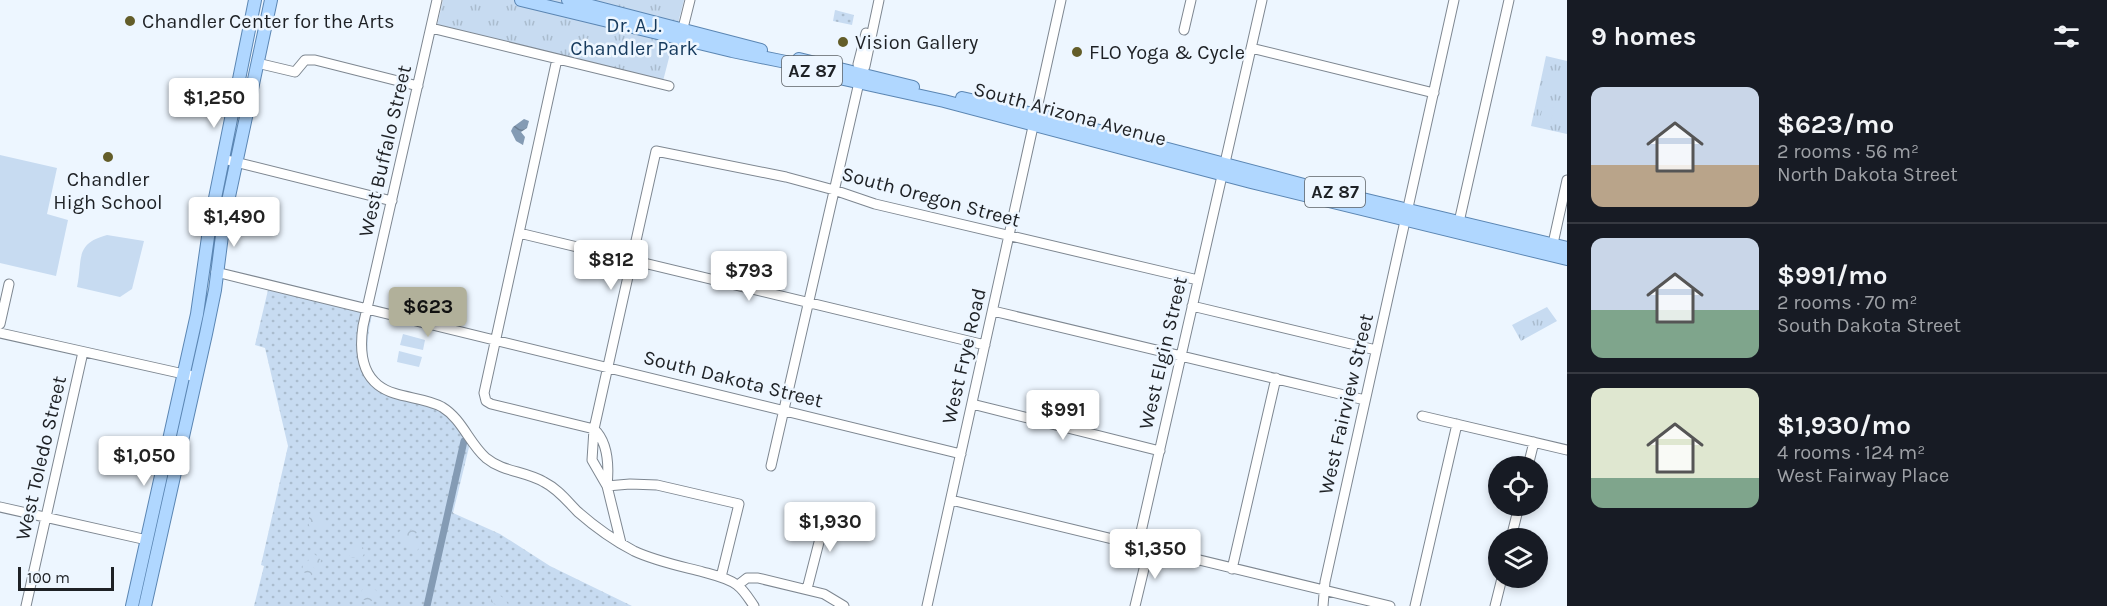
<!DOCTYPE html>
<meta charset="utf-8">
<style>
body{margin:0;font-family:Karla,sans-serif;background:#242831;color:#f1f3f6;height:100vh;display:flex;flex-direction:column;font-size:22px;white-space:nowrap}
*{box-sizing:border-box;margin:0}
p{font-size:20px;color:#9ea1a6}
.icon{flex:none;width:33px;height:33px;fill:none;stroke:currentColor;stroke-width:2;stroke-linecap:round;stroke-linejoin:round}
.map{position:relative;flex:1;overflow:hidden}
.details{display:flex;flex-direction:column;background:#171b24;width:540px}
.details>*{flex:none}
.buttons{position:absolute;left:1488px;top:456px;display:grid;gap:12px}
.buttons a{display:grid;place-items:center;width:60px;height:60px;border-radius:50%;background:#171b24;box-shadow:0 3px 9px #0003;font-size:30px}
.scale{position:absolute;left:18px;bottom:15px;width:96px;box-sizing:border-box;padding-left:6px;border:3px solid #1e2125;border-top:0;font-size:16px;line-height:21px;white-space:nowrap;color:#1e2125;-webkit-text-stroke:4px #edf6ff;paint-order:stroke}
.price{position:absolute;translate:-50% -51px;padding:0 14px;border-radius:6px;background:#fff;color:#222;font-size:20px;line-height:39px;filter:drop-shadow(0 2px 3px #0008)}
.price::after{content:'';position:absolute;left:50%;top:36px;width:18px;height:14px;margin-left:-9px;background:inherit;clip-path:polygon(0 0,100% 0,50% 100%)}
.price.selected{background:#b1b09a;color:#111}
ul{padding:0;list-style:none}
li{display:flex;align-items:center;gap:18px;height:150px;padding:0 24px}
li+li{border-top:2px solid #363941}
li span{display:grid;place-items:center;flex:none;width:168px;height:120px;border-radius:12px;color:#555}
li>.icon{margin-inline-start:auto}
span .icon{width:72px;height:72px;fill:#fffc;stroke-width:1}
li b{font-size:26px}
h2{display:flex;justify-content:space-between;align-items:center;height:72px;padding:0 24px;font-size:26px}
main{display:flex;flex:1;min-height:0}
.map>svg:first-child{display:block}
.grass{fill:url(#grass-dots)}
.forest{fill:url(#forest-crowns)}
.park{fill:url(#park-tufts)}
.garden{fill:#c7dbf1}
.water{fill:url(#water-waves)}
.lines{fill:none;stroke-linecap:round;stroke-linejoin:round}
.canal{stroke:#849bb4;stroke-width:7}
.minor-casing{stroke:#7e8791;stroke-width:11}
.major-casing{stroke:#5b86b3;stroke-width:14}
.minor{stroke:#fff;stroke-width:9}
.major{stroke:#b0d7ff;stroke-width:12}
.poi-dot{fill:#635d29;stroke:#edf6ff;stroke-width:2}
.labels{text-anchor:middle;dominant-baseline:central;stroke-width:5;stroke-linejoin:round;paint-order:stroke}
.shield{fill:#edf6ff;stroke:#5c6166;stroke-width:1.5}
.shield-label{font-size:18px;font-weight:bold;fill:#1e2125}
.poi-label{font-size:20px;fill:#1e2125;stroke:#edf6ff;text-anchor:start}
.park-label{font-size:20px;fill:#163a5d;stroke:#edf6ff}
.street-label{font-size:20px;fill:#1e2125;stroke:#edf6ff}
</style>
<main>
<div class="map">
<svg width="1567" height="606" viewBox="0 0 1567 606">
<defs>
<pattern id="grass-dots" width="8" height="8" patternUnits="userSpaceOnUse" patternTransform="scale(1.5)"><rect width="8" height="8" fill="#c7dbf1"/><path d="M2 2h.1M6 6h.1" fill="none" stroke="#aabcce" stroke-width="1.8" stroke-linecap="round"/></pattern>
<pattern id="forest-crowns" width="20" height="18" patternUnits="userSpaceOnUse" patternTransform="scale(1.5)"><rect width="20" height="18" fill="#c7dbf1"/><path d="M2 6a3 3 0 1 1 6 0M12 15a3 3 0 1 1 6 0" fill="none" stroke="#aabcce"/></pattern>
<pattern id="park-tufts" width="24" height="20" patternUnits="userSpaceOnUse" patternTransform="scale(1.5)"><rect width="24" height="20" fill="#c7dbf1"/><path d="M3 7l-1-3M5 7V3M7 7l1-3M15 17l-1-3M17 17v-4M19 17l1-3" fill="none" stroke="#aabcce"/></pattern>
<pattern id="water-waves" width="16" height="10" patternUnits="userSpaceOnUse" patternTransform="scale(1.5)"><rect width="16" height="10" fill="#849bb4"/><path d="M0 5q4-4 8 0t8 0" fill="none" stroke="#6b7e92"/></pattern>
</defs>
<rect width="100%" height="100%" fill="#edf6ff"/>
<!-- grass -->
<path class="grass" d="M835 10 854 15 852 25 833 21Z
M268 290 372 315C367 335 366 355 369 375L387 390 442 407 471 439 453 513 500 534 550 566 632 606H254L264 566 261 565 288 446 265 348 255 345Z"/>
<!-- forest -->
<path class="forest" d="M314 509H318L324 526 323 529 317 527 311 529C306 523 309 514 314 509Z
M414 529 417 532 414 537 419 548 416 552 411 550 408 543 398 540V533L401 530 407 532Z
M351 545 363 547 364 554 361 559 350 557 347 550Z
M311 551 321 560 320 568 316 571 313 567V574L310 576 302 571 303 565 309 560 308 558 305 559V556Z
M366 587 371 591 374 589 377 591 376 598 370 602 362 599 364 596 361 591Z
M498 594 503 598 504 594 510 599 506 601 509 606H499L491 602V596Z"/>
<!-- park -->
<path class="park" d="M443 0H684L663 81 437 26Z
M1546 56 1567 61V134L1531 126Z
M1547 307 1557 321 1521 341 1512 325Z"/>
<!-- garden -->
<path class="garden" d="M1543 106 1554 108 1550 126 1539 123Z
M0 155 57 168 47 214 68 220 56 276 0 263Z
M107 235 144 241 132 289 120 297 77 287C83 259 74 244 107 235Z
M403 334 425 340 423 350 400 345Z
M399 351 422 357 419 367 397 362Z"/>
<!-- water -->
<path class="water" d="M524 119 529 121 527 128 521 132 525 137 523 145 516 141 511 131 513 127Z"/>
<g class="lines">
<!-- canal -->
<path class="canal" d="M427 606 464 441"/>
<!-- minor casing -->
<g class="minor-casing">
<path id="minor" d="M437 0 363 326C360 346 360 371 378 385 396 399 422 396 442 407 462 419 469 443 486 458 503 472 525 471 544 482 558 489 567 501 578 512 594 526 615 541 634 551 655 561 680 566 703 572 714 575 728 578 737 585 744 590 749 599 754 606
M431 28 669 86
M1184 30 1191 0
M681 36 690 0
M1251 48 1434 93
M557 59 484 393 486 401 491 404 594 429C609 443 609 467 607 486
M257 63 295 72 305 60H315L418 86
M861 74 858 64 866 33
M223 159 392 201
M1459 222 1509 0
M519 233 985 345
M1552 248 1567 180
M216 272 961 454
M1192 306 1376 350
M993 311 1365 400
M0 324 9 284
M0 333 197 377
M972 404 1160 451
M1422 416 1567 450
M771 466 860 78 865 66 879 0
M1528 466 1534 442
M607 486 630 484 657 485 739 504 721 577
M951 500 1390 606
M0 507 147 540
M1511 538 1519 506
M621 543 607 486 592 460 594 429 656 151 786 177 834 190 875 204 1198 280
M1138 545 1262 0
M1232 569 1276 378
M738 585 747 578H758L824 594 844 606
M807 589 827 511
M26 606 83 352
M927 606 1061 0
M1135 606 1149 548
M1323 606 1325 582 1454 0
M1415 606 1457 424
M1495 606 1502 578"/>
</g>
<!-- major casing -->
<g class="major-casing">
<path id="major" d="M521 0 732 51 786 62 830 76 944 101 1251 182 1567 259
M568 0 761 50
M799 59 913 87
M962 98 1046 117 1304 185 1567 248
M132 606 197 314 210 223 255 0
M145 606 206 334 215 290 224 220 271 0"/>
</g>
<!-- minor -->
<use href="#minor" class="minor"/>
<!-- major -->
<use href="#major" class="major"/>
</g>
<!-- markers -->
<g class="poi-dot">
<circle cx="130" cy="21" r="6"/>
<circle cx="843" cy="42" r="6"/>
<circle cx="1077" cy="52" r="6"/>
<circle cx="108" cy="157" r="6"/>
</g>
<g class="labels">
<!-- shield labels -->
<g class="shield">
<rect x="782" y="56" width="60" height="30" rx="4.5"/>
<rect x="1305" y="177" width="60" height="30" rx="4.5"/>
</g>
<g class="shield-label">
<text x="812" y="71">AZ 87</text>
<text x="1335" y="192">AZ 87</text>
</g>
<!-- poi labels -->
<g class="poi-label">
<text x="142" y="21">Chandler Center for the Arts</text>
<text x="855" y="42">Vision Gallery</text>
<text x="1089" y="52">FLO Yoga &amp; Cycle</text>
<text x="108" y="179" text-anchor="middle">Chandler<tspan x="108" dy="23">High School</tspan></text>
</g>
<!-- park labels -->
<g class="park-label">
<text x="634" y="25">Dr. A.J.<tspan x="634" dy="23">Chandler Park</tspan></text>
</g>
<!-- street labels -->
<g class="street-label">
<text transform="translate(1070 114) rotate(15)">South Arizona Avenue</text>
<text transform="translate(385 151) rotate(-77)">West Buffalo Street</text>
<text transform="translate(931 197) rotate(15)">South Oregon Street</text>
<text transform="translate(1163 353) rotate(-77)">West Elgin Street</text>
<text transform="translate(964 356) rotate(-77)">West Frye Road</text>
<text transform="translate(733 379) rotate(14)">South Dakota Street</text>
<text transform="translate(1346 404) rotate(-77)">West Fairview Street</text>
<text transform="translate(41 458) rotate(-77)">West Toledo Street</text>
</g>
</g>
</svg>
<div class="buttons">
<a><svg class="icon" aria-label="locate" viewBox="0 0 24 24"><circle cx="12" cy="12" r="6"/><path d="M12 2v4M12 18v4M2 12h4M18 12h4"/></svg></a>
<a><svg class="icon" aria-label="layers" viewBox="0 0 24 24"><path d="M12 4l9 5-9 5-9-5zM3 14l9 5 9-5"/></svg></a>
</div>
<div class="scale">100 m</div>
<b class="price" style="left:214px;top:129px">$1,250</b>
<b class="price" style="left:234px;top:248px">$1,490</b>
<b class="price" style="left:611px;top:291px">$812</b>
<b class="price" style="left:749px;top:302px">$793</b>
<b class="price selected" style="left:428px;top:338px">$623</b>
<b class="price" style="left:1063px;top:441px">$991</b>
<b class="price" style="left:144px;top:487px">$1,050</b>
<b class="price" style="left:830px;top:553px">$1,930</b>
<b class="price" style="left:1155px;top:580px">$1,350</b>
</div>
<section class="details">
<h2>9 homes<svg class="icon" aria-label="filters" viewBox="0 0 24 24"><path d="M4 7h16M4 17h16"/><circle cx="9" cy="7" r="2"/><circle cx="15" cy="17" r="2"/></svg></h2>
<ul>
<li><span style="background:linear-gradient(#c9d6e8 65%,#b9a48a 0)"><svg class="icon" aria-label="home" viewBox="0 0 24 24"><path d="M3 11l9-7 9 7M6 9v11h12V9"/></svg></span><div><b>$623/mo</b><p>2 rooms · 56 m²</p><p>North Dakota Street</p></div></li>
<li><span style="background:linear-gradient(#c9d6e8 60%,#7fa58c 0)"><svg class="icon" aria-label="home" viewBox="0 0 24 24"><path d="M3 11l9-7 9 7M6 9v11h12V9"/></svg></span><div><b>$991/mo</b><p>2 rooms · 70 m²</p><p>South Dakota Street</p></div></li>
<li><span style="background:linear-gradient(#dfe7d0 75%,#7fa58c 0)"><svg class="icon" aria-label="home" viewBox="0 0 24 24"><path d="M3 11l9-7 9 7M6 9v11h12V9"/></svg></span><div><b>$1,930/mo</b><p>4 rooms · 124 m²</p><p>West Fairway Place</p></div></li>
</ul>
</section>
</main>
